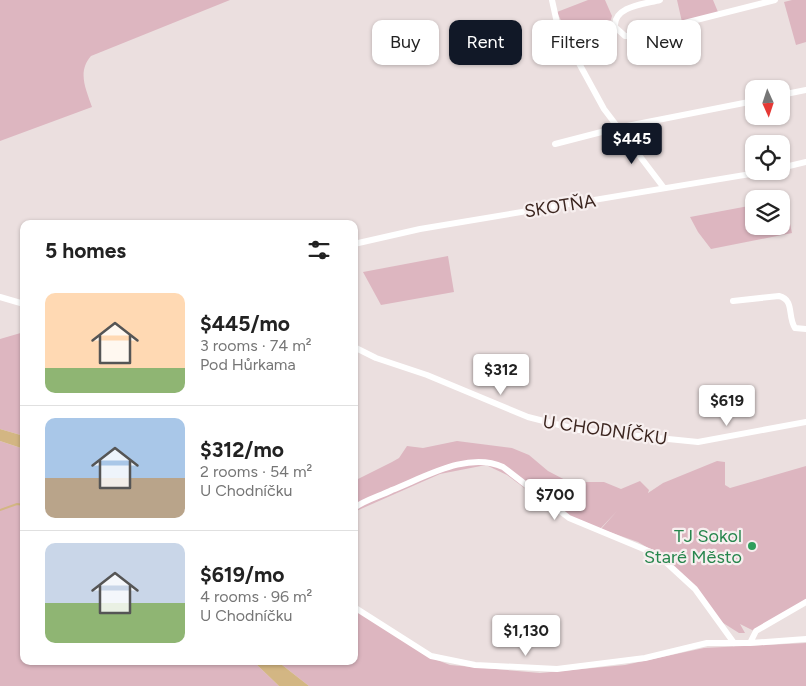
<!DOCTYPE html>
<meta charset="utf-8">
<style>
body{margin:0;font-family:Figtree,sans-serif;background:#f6f6f6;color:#222;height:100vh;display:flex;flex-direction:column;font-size:19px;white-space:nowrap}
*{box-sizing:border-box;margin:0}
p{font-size:16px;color:#767676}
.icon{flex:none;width:28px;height:28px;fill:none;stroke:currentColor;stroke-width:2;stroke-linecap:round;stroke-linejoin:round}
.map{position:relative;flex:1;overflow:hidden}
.sheet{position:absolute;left:20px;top:220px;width:338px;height:445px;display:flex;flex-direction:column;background:#fff;border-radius:10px;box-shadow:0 1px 4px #0004}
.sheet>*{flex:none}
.banner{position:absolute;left:372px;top:20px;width:358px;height:45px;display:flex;gap:10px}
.needle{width:32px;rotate:177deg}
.controls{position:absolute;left:745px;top:80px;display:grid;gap:10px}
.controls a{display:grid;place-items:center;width:45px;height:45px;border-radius:10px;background:#fff;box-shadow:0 1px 4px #0004;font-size:25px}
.price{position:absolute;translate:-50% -42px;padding:0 11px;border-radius:5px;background:#fff;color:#222;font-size:16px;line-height:32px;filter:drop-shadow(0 1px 2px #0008)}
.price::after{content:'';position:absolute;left:50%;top:30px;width:15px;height:11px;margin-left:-8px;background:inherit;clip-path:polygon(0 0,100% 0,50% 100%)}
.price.active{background:#111827;color:#fff}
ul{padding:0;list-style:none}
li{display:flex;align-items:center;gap:15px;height:125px;padding:0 25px}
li+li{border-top:1px solid #e0e0e0}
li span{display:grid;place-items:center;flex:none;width:140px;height:100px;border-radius:10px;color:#555}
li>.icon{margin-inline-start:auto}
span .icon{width:60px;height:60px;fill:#fffc;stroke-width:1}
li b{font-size:21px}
h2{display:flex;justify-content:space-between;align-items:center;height:60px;padding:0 25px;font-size:21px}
.tag{padding:0 18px;border-radius:10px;background:#fff;box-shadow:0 1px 4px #0004;font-size:18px;line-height:45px}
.tag.active{background:#111827;color:#fff}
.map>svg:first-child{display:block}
.green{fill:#ddb6c0}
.water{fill:#d3b683}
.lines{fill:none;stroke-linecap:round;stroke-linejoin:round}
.stream{stroke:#d3b683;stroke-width:2}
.minor{stroke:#fff;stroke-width:6}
.leisure-dot{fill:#2e9e5b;stroke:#f7efef;stroke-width:2}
.labels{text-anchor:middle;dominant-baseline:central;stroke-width:4.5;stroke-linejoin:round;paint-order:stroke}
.street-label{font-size:18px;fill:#3b251f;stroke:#f7efef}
.leisure-label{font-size:18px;fill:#27864d;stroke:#f7efef;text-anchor:end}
</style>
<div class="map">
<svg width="806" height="686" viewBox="0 0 806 686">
<rect width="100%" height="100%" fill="#ebdfdf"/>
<!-- green -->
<path class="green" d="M0 0H230L91 56C77 72 86 89 92 107L0 141Z
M588 0H605L612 16 610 23 572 33 566 31 557 12Z
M677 0H713L718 12 682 22Z
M792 0H806V42L796 45 784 2Z
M785 199 792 233 711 249 698 232 690 217 754 205V226H781V200Z
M448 256 454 292 381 305 363 272Z
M24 332V436L0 429V339Z
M0 441 24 449V661H253L279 686H0Z
M457 441 512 448 529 455 548 471 569 482H604L621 489 640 481 649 490 648 493 663 483 717 461 725 462V485L730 488 806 466V599L754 631 740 624 745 633H739L720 621 662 556 638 542 601 529 617 511 600 529 559 514 507 475 486 465 440 474 354 512V481L392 462 399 458 407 446 423 448Z
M354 607 437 660 450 665 540 673 625 665 704 648 806 643V686H309L277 661H354Z"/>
<!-- water -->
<path class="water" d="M0 429 24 436V449L0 441Z
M253 661H277L309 686H279Z"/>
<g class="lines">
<!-- stream -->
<path class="stream" d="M0 510 17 504 24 505"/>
<!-- minor -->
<path class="minor" d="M552 0 557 23 604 109 664 188
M615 27C613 6 645 4 660 0
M568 41 615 27 625 36H633L775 0
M781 95 806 90
M555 144 617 128 754 101
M781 168 806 162
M354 244 420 229 768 171
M0 297 24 304
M733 301 779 296C795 300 787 316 795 328L806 329
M354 347 376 358 427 375 528 417 579 430 698 442 806 422
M354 508C365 500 380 496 392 490 425 477 468 451 503 467L569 518 658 555 695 589 734 643
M354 607 431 656 475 665 557 669 645 658 707 643H750L756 631 806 602
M750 643 806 639"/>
</g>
<!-- markers -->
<circle class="leisure-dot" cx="752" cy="546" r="5"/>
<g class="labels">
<!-- street labels -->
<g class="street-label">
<text transform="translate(560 206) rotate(-9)">SKOTŇA</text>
<text transform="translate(605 430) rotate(8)">U CHODNÍČKU</text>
</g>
<!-- leisure labels -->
<g class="leisure-label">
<text x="742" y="536">TJ Sokol<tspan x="742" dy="21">Staré Město</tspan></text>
</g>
</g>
</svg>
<div class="controls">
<a><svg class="needle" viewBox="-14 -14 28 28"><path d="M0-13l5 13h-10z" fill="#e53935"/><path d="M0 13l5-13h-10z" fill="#767676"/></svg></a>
<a><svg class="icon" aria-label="locate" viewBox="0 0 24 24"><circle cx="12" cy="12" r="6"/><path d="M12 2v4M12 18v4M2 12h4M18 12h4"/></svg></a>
<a><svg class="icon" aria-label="layers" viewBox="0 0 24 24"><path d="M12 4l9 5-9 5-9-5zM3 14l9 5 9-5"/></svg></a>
</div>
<b class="price active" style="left:632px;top:165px">$445</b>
<b class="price" style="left:501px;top:396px">$312</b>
<b class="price" style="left:727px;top:427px">$619</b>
<b class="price" style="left:555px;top:521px">$700</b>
<b class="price" style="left:526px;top:657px">$1,130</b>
<div class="banner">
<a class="tag">Buy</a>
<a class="tag active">Rent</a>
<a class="tag">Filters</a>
<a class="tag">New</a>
</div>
<section class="sheet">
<h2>5 homes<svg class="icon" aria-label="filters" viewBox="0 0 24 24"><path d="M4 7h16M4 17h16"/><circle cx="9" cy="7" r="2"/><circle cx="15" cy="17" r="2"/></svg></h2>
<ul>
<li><span style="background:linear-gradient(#ffd9b3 75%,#8fb573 0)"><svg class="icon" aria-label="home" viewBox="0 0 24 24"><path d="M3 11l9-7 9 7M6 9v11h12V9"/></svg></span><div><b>$445/mo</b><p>3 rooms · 74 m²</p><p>Pod Hůrkama</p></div></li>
<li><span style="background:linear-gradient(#a9c7e8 60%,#b9a48a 0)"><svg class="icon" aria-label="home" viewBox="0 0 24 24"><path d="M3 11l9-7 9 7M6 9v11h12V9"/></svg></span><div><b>$312/mo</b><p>2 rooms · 54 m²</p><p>U Chodníčku</p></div></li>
<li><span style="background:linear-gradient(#c9d6e8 60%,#8fb573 0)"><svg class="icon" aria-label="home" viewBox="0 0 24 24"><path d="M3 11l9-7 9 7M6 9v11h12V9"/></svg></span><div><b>$619/mo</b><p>4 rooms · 96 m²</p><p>U Chodníčku</p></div></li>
</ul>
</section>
</div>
